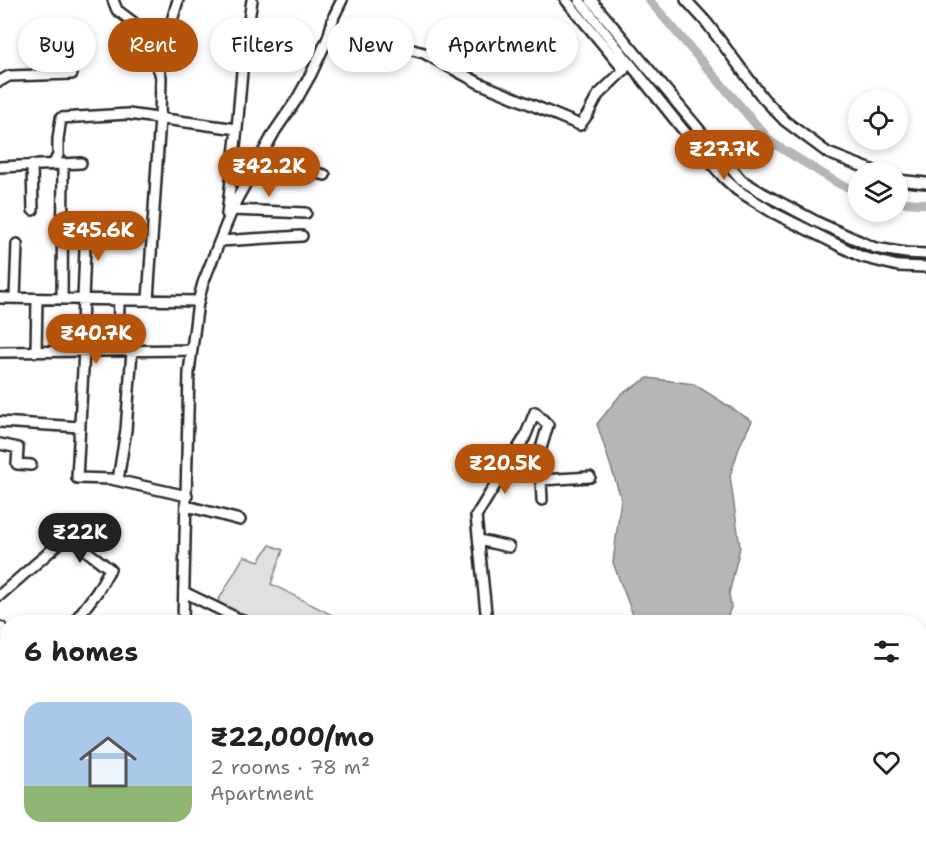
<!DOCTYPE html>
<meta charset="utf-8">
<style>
body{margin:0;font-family:"Shantell Sans",sans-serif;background:#f2f2f2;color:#222;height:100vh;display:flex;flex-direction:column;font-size:22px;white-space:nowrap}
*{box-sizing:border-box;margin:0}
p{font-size:20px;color:#767676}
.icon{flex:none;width:33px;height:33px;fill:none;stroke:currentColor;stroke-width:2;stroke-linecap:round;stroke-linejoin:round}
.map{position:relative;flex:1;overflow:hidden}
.panel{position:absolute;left:0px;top:615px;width:927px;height:236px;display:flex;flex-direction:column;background:#fff;border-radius:24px 24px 0 0;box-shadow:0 3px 9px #0003}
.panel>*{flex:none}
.guide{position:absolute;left:18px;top:18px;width:600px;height:54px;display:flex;gap:12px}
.controls{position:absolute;left:848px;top:90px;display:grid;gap:12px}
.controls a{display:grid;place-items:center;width:60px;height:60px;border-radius:50%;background:#fff;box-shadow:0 3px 9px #0003;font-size:30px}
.price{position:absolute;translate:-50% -51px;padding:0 14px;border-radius:21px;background:#b45309;color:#fff;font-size:20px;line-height:39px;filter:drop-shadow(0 2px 3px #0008)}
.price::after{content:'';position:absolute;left:50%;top:36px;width:18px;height:14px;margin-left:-9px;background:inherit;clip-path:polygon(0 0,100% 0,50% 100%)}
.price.on{background:#222;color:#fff}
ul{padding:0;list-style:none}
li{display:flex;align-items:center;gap:18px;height:150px;padding:0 24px}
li+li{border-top:2px solid #e0e0e0}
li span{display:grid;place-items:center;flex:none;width:168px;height:120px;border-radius:18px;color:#555}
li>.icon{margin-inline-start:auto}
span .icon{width:72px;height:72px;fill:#fffc;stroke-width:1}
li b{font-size:26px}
h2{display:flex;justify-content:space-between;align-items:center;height:72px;padding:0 24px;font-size:26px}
.tag{padding:0 21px;border-radius:27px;background:#fff;box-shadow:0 3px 9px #0003;font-size:21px;line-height:54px}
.tag.on{background:#b45309;color:#fff}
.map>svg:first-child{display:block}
.green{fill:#e0e0e0;stroke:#868686;stroke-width:1.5}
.water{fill:#b6b6b6;stroke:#7e7e7e;stroke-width:1.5}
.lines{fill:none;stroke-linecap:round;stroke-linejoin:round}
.canal{stroke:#b6b6b6;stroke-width:9}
.minor-casing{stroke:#2b2b2b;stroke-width:14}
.major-casing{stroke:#2b2b2b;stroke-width:16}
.minor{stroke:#fff;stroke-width:9}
.major{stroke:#fff;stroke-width:12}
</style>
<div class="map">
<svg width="926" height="850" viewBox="0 0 926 850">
<rect width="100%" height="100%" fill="#fff"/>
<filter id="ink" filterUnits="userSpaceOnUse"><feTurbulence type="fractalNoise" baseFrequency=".0167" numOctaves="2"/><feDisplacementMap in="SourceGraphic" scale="12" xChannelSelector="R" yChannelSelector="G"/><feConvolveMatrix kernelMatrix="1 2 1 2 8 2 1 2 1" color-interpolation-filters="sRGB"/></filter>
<g filter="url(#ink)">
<!-- green -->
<path class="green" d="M270 545 283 550 271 584 334 616 331 622H251V618L217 603 244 556 259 561Z"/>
<!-- water -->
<path class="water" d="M648 378 694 384 752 421 740 445 730 476 740 547 729 594 731 607 726 622H641L633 615 613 563 621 498 597 424 621 394Z"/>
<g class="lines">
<!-- canal -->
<path class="canal" d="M649 0 771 142 841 185 858 190
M897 202 926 204"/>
<!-- minor casing -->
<g class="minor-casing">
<path id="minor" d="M113 0 117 10 133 22 142 43 159 70 161 77 160 118 148 300
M579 0 684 131 724 178 737 190 772 212 862 257 898 266 926 267
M591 0 741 180 766 195 819 223 875 248 906 253 926 254
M686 0 707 23 763 98 785 121 828 153 877 172
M139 34 169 31 178 0
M328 38 339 44 363 48 409 49 424 53 479 83 580 125 588 114 598 95 624 70 566 0
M0 81 9 76 72 74
M260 159 325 175
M32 165 33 210
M53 165 58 155V139L61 118 128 114 237 129
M233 166 254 168
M0 167 81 163
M897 180 926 183
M232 210 306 213
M227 214 237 129 243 60 252 0
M220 241 302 236
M0 298 199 301
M15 298 17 244
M62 299 63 164
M81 351 86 223
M84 351 77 478 111 479 187 496
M118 351 119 300
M0 352 192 350
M36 352 37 299
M0 422 80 427
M0 444 18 448 17 464 31 465
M118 480 126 430 132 351
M541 480 542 500
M187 506 240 520
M479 540 509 547
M184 592 245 622
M0 595 70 534 89 553 110 569 97 592 74 622
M183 622 189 372 198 302 203 283 226 225 237 199 275 131 297 99 311 74 328 38 334 16 342 0
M487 622 476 516 525 437 535 412 548 425 539 455 541 480 590 477
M0 796 8 799
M920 837 926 843
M134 843 156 850
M546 843 555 850
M591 850 596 843
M648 850 652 843
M754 850 753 849 756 843"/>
</g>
<!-- major casing -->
<g class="major-casing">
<path id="major" d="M0 628 8 638
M920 679 926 677
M177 843 184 850
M415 850 442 843"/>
</g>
<!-- minor -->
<use href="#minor" class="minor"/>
<!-- major -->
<use href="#major" class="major"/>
</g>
</g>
</svg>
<div class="controls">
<a><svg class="icon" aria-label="locate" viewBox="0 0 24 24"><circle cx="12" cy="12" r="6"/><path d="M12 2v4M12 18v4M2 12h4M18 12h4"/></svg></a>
<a><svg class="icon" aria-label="layers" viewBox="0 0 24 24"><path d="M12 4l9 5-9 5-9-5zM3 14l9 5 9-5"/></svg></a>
</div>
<b class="price" style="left:724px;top:181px">₹27.7K</b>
<b class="price" style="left:269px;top:198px">₹42.2K</b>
<b class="price" style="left:98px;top:262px">₹45.6K</b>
<b class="price" style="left:96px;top:365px">₹40.7K</b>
<b class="price" style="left:505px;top:495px">₹20.5K</b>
<b class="price on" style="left:80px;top:564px">₹22K</b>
<div class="guide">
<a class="tag">Buy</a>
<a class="tag on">Rent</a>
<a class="tag">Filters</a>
<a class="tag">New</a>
<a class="tag">Apartment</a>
</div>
<section class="panel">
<h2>6 homes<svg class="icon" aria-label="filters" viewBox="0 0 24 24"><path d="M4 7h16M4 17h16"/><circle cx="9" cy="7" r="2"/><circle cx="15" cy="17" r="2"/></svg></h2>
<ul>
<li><span style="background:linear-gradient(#a9c7e8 70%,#8fb573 0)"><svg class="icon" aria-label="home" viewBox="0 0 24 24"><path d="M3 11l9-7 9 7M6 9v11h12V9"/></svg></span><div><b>₹22,000/mo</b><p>2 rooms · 78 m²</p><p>Apartment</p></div><svg class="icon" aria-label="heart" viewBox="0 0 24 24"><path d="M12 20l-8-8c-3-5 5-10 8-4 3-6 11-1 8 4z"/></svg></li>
</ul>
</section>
</div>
